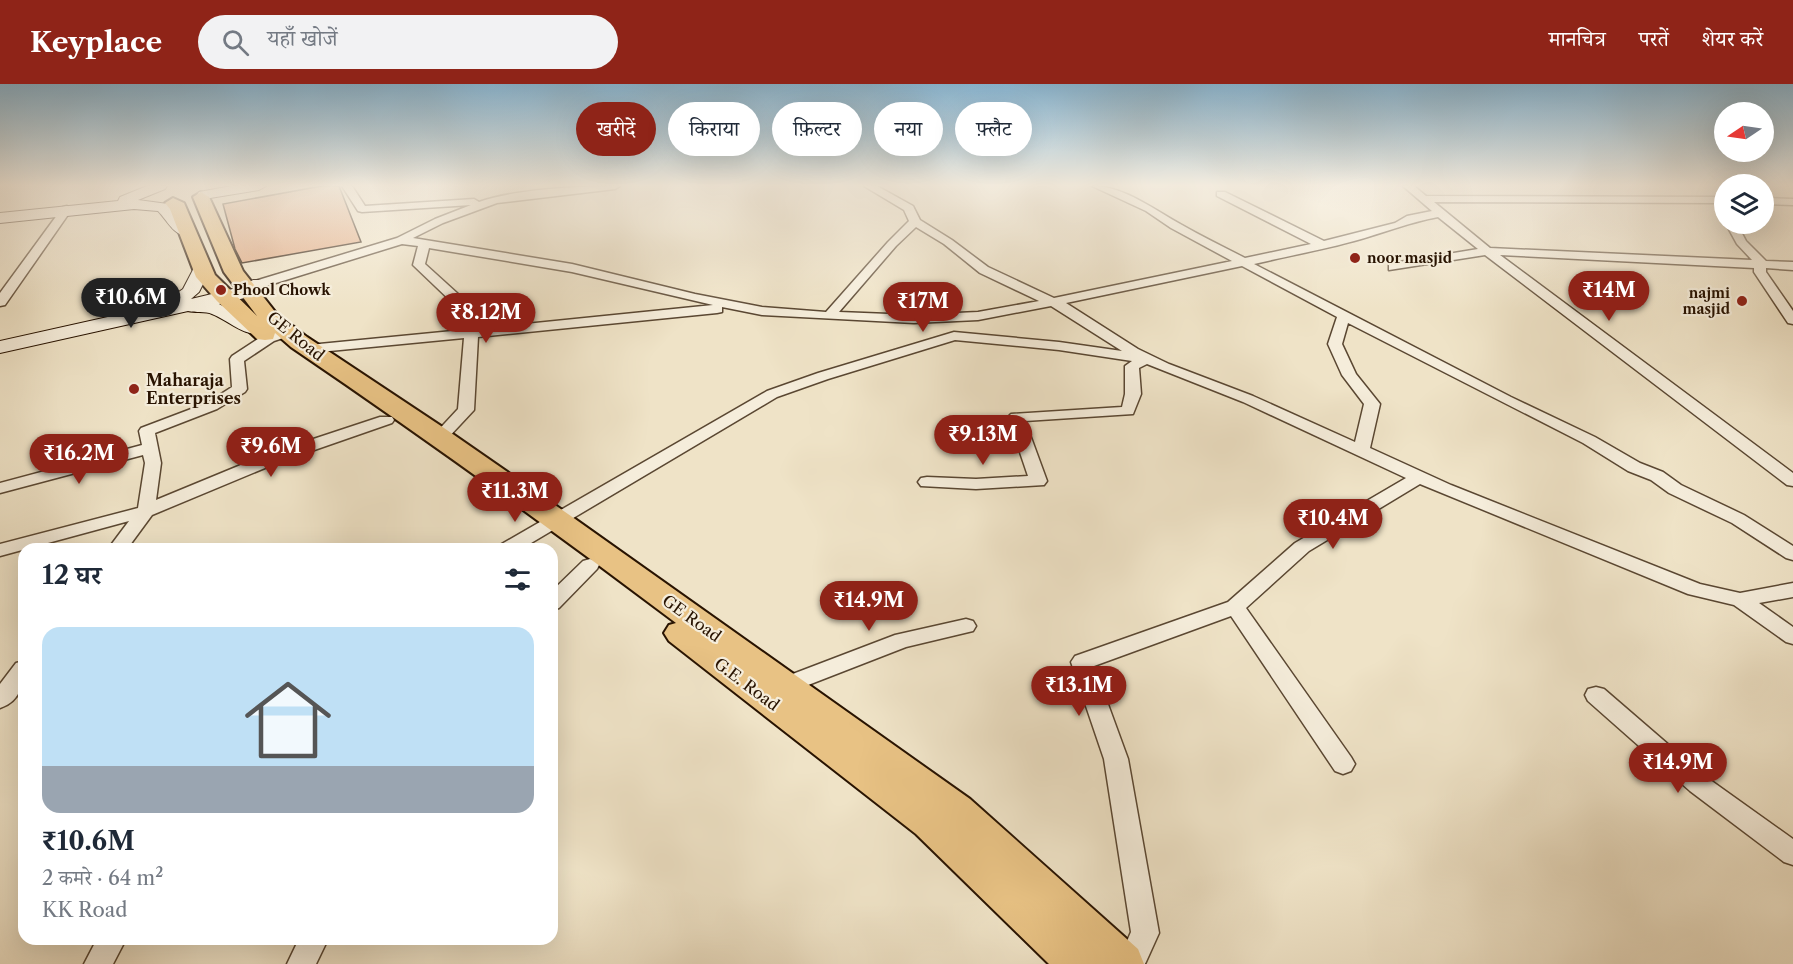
<!DOCTYPE html>
<html lang="hi">
<meta charset="utf-8">
<style>
body{margin:0;font-family:"Libre Caslon Text","Noto Serif Devanagari",serif;background:#f2f2f3;color:#1f2937;height:100vh;display:flex;flex-direction:column;font-size:22px;white-space:nowrap}
*{box-sizing:border-box;margin:0}
p{font-size:20px;color:#747a83}
.icon{flex:none;width:33px;height:33px;fill:none;stroke:currentColor;stroke-width:2;stroke-linecap:round;stroke-linejoin:round}
.map{position:relative;flex:1;overflow:hidden}
.panel{position:absolute;left:18px;top:459px;width:540px;height:402px;display:flex;flex-direction:column;background:#fff;border-radius:18px;box-shadow:0 6px 24px #0002}
.panel>*{flex:none}
.banner{position:absolute;left:576px;top:18px;width:570px;height:54px;display:flex;gap:12px}
.needle{width:39px;rotate:257deg}
.buttons{position:absolute;left:1714px;top:18px;display:grid;gap:12px}
.buttons a{display:grid;place-items:center;width:60px;height:60px;border-radius:50%;background:#fff;box-shadow:0 6px 24px #0002;font-size:30px}
.price{position:absolute;translate:-50% -51px;padding:0 14px;border-radius:21px;background:#8f2418;color:#fff;font-size:20px;line-height:39px;filter:drop-shadow(0 2px 3px #0008)}
.price::after{content:'';position:absolute;left:50%;top:36px;width:18px;height:14px;margin-left:-9px;background:inherit;clip-path:polygon(0 0,100% 0,50% 100%)}
.price.on{background:#222;color:#fff}
ul{padding:0;list-style:none}
li{display:grid;align-content:center;gap:12px;height:318px;padding:0 24px}
li span{display:grid;place-items:center;height:186px;border-radius:18px;color:#555}
li>.icon{margin-inline-start:auto}
span .icon{width:108px;height:108px;fill:#fffc;stroke-width:1}
li b{font-size:26px}
h2{display:flex;justify-content:space-between;align-items:center;height:72px;padding:0 24px;font-size:26px}
.chip{padding:0 21px;border-radius:27px;background:#fff;box-shadow:0 6px 24px #0002;font-size:21px;line-height:54px}
.chip.on{background:#8f2418;color:#fff}
header{display:flex;align-items:center;gap:36px;box-sizing:border-box;height:84px;padding:0 30px;background:#8f2418;color:#fff}
header strong{font-size:28px}
nav{display:flex;gap:33px;margin-inline-start:auto;font-size:21px}
.search{width:420px;height:54px;background:#f2f2f3;display:flex;align-items:center;gap:15px;box-sizing:border-box;padding:0 21px;border-radius:33px;color:#747a83;font-size:22px}
.map>svg:first-child{display:block}
.building{fill:#e4ad86;stroke:#281301;stroke-width:1.5}
.lines{fill:none;stroke-linecap:round;stroke-linejoin:round}
.street-casing{stroke:#5a4732;stroke-width:3}
.secondary-casing{stroke:#281301;stroke-width:2}
.primary-casing{stroke:#281301;stroke-width:4}
.street{fill:#f5eddb;fill-rule:evenodd}
.secondary{fill:#f5eddb;fill-rule:evenodd}
.primary{fill:#e8c284;fill-rule:evenodd}
.poi-dot{fill:#8f2418;stroke:#f5eddb;stroke-width:2}
.labels{text-anchor:middle;dominant-baseline:central;stroke-width:4.5;stroke-linejoin:round;paint-order:stroke}
.far-poi-label{font-size:14px;font-weight:bold;fill:#281301;stroke:#f5eddb;text-anchor:start}
.street-label{font-size:16px;fill:#281301;stroke:#f5eddb}
.poi-label{font-size:16px;font-weight:bold;fill:#281301;stroke:#f5eddb;text-anchor:start}
</style>
<header>
<strong>Keyplace</strong>
<div class="search"><svg class="icon" aria-label="search" viewBox="0 0 24 24"><circle cx="10" cy="10" r="6"/><path d="M15 15l6 6"/></svg>यहाँ खोजें</div>
<nav><a>मानचित्र</a><a>परतें</a><a>शेयर करें</a></nav>
</header>
<div class="map">
<svg width="1793" height="880" viewBox="0 0 1793 880">
<rect width="100%" height="100%" fill="#efe3c7"/>
<filter id="stains"><feTurbulence type="fractalNoise" baseFrequency=".00333" numOctaves="4"/><feColorMatrix values="0 0 0 0 .2 0 0 0 0 .09 0 0 0 0 .02 0 0 0 .5 -.17"/></filter>
<radialGradient id="worn" r=".72"><stop offset=".6" stop-color="#630" stop-opacity="0"/><stop offset="1" stop-color="#630" stop-opacity=".3"/></radialGradient>
<!-- building -->
<path class="building" d="M322 102H339L361 158 242 179 235 165 223 120Z"/>
<g class="lines">
<!-- street casing -->
<g class="street-casing">
<path id="street" d="M342 102H352L365 122 474 115 479 118C515 105 581 102 620 102L615 105 497 119 443 139 413 154 572 180 695 210 762 223 826 228 888 158 909 137 904 126 864 102H877L913 122 920 136 952 156 988 183 1054 214 1232 177 1171 144 1146 127 1092 102C1125 102 1154 126 1182 141 1203 153 1224 163 1245 174L1311 160 1217 112V108H1225L1324 157 1395 139 1407 132 1432 127 1403 102H1414L1426 112 1725 113V119L1434 118 1490 164 1752 176 1737 160 1726 140H1737L1746 157 1766 177 1793 178V186L1766 184V188L1793 227V240L1788 239 1754 188V184L1500 171 1793 389V402L1787 401 1485 171 1389 186V180L1393 179 1478 165 1438 133C1410 138 1383 149 1354 157 1321 166 1288 172 1254 180L1511 313 1595 353 1640 379 1663 388 1681 401 1744 431 1793 462V476L1786 474 1732 439 1669 409 1651 396 1628 387 1583 359 1348 239 1342 260 1356 290 1380 320 1370 364 1451 401 1700 500 1740 509 1793 499V513L1759 519 1793 543V560L1786 558 1734 521 1688 510 1420 400 1309 467 1246 524 1351 673 1355 680 1351 687 1343 690 1335 687 1231 532 1094 582 1128 675 1159 849 1145 880H1117L1131 848 1104 675 1071 578 1075 572 1228 518 1295 459 1406 394 1243 318 1147 280 1139 284 1141 310 1133 330 1025 337 1047 397 1044 401 976 405 921 402 918 398 921 394 927 393 976 395 1028 392 1008 333 1011 330 1122 323 1125 310V282L1132 277 1059 266 955 256 828 295 777 313 521 465H498L500 461 767 307 818 289 954 248 1059 258 1122 267 1051 222 978 236 914 239 762 231 722 223V228L717 229 478 253 474 326 446 356 440 358 432 353 458 325 464 254 309 269 302 265 309 261 463 246 457 223 413 181 418 162 402 160 263 203H255L253 200 255 197 397 154 435 135 471 121 362 128 358 127ZM916 143 944 160 980 189 1039 217 978 228 914 231 839 228 896 162ZM429 164 572 188 713 221 476 245 468 219 425 180ZM1242 182 1337 233 1328 260 1342 291 1364 320 1355 358 1253 312 1169 280 1138 265 1066 219Z
M1764 114 1793 115V121L1764 120Z
M67 122 72 125 5 221 0 222V209L63 123Z
M287 244 292 245 294 248 292 251 274 257 244 277 247 305 245 308 217 325 155 349 161 379 156 416 265 371 380 333H392L394 336 392 339 277 379 152 431 127 465H108L129 437 0 472V460L138 424 145 379 143 371 0 409V399L142 361 139 347 141 344 207 319 232 303 230 275 232 272 264 251Z
M590 475 597 477 599 481 597 485 559 524 552 526V507L583 477Z
M966 535 973 537 976 542 973 547 906 563 785 610 777 608 774 602 777 596 895 551Z
M24 577C24 597 22 617 0 624V600L16 579Z
M1596 603 1604 605 1706 693 1793 755V781L1784 778 1690 707 1588 617 1585 611 1588 605Z
M97 855H126L113 880H84Z
M299 855H328L316 880H287Z"/>
</g>
<!-- secondary casing -->
<g class="secondary-casing">
<path id="secondary" d="M147 102H167L165 105 138 116 168 120 184 140 196 148 194 151C175 156 169 138 158 127L134 125 0 139V129L118 117 120 113Z
M232 102H266L259 106 204 115 197 111 199 108Z
M202 179 208 180 211 184 199 208 191 215 241 203 253 196H265L268 200C257 214 235 216 219 220L252 238 266 241 269 245 266 249C244 254 230 237 212 230 205 227 196 229 188 227L0 269V257L175 218 170 214 183 205 196 180Z"/>
</g>
<!-- primary casing -->
<g class="primary-casing">
<path id="primary" d="M201 108 209 113 243 187 276 229 307 253 444 344 568 430 970 715 1138 865 1144 880H1049L916 750 669 557 664 549 669 541 676 539C550 444 422 352 291 263L275 249 273 255 265 256 257 255 217 217 196 193 170 125 165 119 173 114 184 119 215 191 257 232 224 188 193 113Z"/>
</g>
<!-- street -->
<use href="#street" class="street"/>
<!-- secondary -->
<use href="#secondary" class="secondary"/>
<!-- primary -->
<use href="#primary" class="primary"/>
</g>
<!-- sky -->
<linearGradient id="sky" x2="0" y2="1"><stop stop-color="#89b8d6"/><stop offset="0.45" stop-color="#f8f2e6"/><stop offset="1" stop-color="#f8f2e6" stop-opacity="0"/></linearGradient>
<rect width="1793" height="225" fill="url(#sky)"/>
<!-- markers -->
<g class="poi-dot">
<circle cx="1355" cy="174" r="6"/>
<circle cx="221" cy="206" r="6"/>
<circle cx="1742" cy="217" r="6"/>
<circle cx="134" cy="305" r="6"/>
</g>
<g class="labels">
<!-- far-poi labels -->
<g class="far-poi-label">
<text x="1367" y="174">noor masjid</text>
<text x="233" y="206">Phool Chowk</text>
<text x="1730" y="209" text-anchor="end">najmi<tspan x="1730" dy="16">masjid</tspan></text>
</g>
<!-- street labels -->
<g class="street-label">
<text transform="translate(296 252) rotate(39)">GE Road</text>
<text transform="translate(692 534) rotate(36)">GE Road</text>
<text transform="translate(747 600) rotate(37)">G.E. Road</text>
</g>
<!-- poi labels -->
<g class="poi-label">
<text x="146" y="296">Maharaja<tspan x="146" dy="18">Enterprises</tspan></text>
</g>
</g>
<rect width="100%" height="100%" filter="url(#stains)"/>
<rect width="100%" height="100%" fill="url(#worn)"/>
</svg>
<div class="buttons">
<a><svg class="needle" viewBox="-14 -14 28 28"><path d="M0-13l5 13h-10z" fill="#e53935"/><path d="M0 13l5-13h-10z" fill="#747a83"/></svg></a>
<a><svg class="icon" aria-label="layers" viewBox="0 0 24 24"><path d="M12 4l9 5-9 5-9-5zM3 14l9 5 9-5"/></svg></a>
</div>
<b class="price" style="left:1609px;top:238px">₹14M</b>
<b class="price on" style="left:131px;top:245px">₹10.6M</b>
<b class="price" style="left:923px;top:249px">₹17M</b>
<b class="price" style="left:486px;top:260px">₹8.12M</b>
<b class="price" style="left:983px;top:382px">₹9.13M</b>
<b class="price" style="left:271px;top:394px">₹9.6M</b>
<b class="price" style="left:79px;top:401px">₹16.2M</b>
<b class="price" style="left:515px;top:439px">₹11.3M</b>
<b class="price" style="left:1333px;top:466px">₹10.4M</b>
<b class="price" style="left:869px;top:548px">₹14.9M</b>
<b class="price" style="left:1079px;top:633px">₹13.1M</b>
<b class="price" style="left:1678px;top:710px">₹14.9M</b>
<div class="banner">
<a class="chip on">खरीदें</a>
<a class="chip">किराया</a>
<a class="chip">फ़िल्टर</a>
<a class="chip">नया</a>
<a class="chip">फ़्लैट</a>
</div>
<section class="panel">
<h2>12 घर<svg class="icon" aria-label="filters" viewBox="0 0 24 24"><path d="M4 7h16M4 17h16"/><circle cx="9" cy="7" r="2"/><circle cx="15" cy="17" r="2"/></svg></h2>
<ul>
<li><span style="background:linear-gradient(#bfe0f5 75%,#9aa5b1 0)"><svg class="icon" aria-label="home" viewBox="0 0 24 24"><path d="M3 11l9-7 9 7M6 9v11h12V9"/></svg></span><div><b>₹10.6M</b><p>2 कमरे · 64 m²</p><p>KK Road</p></div></li>
</ul>
</section>
</div>
